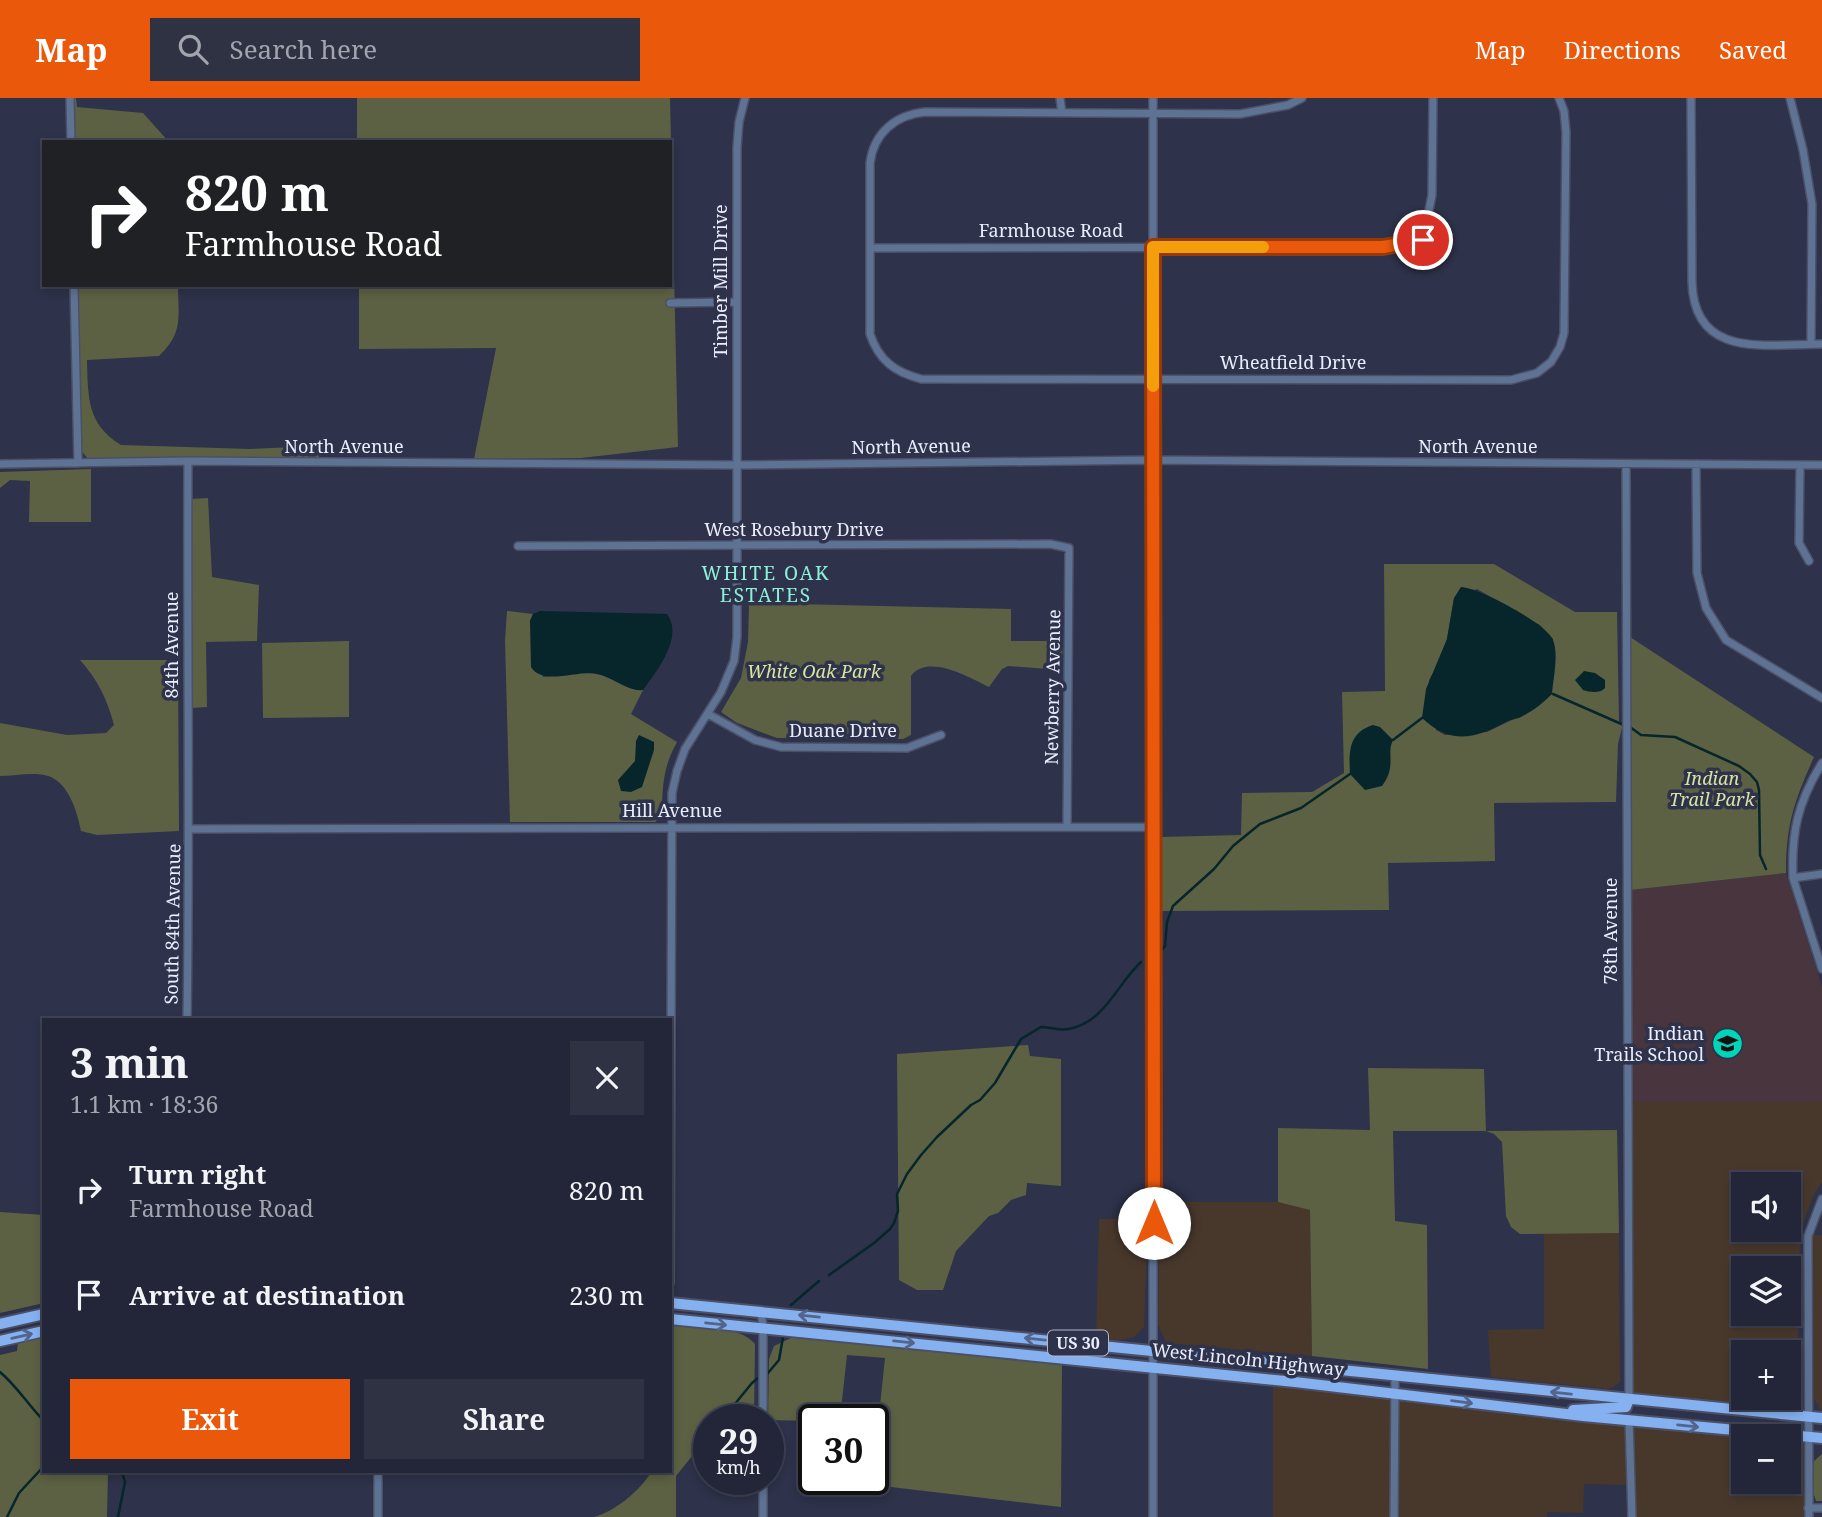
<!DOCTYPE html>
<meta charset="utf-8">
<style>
body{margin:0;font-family:"Noto Serif",serif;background:#2e3243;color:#f1f3f6;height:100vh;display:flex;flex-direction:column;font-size:26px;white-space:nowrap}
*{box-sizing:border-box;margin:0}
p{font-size:23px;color:#a2a5ae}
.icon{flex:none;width:38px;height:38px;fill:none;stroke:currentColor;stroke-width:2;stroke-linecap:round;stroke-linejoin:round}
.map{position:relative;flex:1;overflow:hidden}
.panel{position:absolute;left:42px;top:920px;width:630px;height:455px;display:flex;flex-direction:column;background:#222638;border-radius:0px;box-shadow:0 4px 10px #0003,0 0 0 2px #3f4353}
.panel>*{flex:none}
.top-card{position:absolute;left:42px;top:42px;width:630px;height:147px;border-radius:0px;box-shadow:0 4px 10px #0003,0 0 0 2px #3f4353;background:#202124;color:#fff;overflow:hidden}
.tools{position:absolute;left:1731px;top:1074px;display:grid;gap:14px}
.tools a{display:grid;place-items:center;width:70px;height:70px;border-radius:0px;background:#222638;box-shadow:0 4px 10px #0003,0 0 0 2px #3f4353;font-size:35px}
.speed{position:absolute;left:693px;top:1306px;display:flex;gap:14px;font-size:35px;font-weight:700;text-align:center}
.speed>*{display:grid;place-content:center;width:91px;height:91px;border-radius:50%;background:#222638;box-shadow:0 4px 10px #0003,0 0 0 2px #3f4353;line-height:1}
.speed small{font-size:18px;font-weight:400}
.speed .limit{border:4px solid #111;border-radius:10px;background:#fff;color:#111}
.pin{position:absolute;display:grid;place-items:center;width:60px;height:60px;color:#fff;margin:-30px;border:4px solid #fff;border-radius:50%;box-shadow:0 2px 7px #0007}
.me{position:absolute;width:77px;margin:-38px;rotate:0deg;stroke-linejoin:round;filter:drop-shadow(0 0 5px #0008)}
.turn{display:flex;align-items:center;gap:24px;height:147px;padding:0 28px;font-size:32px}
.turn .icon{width:91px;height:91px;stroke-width:2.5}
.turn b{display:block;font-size:49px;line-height:60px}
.round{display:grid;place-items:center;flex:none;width:74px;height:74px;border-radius:0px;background:#2e3243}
.summary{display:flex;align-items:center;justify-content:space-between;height:119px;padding:0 28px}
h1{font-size:42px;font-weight:700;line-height:52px}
.action{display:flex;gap:14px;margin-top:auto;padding:14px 28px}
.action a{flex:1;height:80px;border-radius:0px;background:#ea580c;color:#fff;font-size:28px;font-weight:700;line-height:80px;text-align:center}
.action a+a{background:#2e3243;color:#f1f3f6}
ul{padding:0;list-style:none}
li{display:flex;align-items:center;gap:21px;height:105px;padding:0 28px}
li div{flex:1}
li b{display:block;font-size:26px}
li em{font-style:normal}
header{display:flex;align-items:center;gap:42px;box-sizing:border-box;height:98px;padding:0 35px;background:#ea580c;color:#fff}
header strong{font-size:33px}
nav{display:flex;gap:38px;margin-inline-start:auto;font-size:24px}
.search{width:490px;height:63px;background:#2e3243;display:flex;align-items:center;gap:18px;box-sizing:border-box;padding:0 24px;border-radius:0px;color:#a2a5ae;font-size:26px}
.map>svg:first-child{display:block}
.commercial{fill:#48382c;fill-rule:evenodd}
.education{fill:#48353e}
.green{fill:#5c6143;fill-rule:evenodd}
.water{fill:#06262b}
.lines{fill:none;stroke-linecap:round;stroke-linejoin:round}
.stream{stroke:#06262b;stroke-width:2.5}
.minor-casing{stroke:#4c5067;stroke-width:10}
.primary-casing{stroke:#4c5067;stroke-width:14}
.minor{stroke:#5e7393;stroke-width:7}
.primary{stroke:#86b1f1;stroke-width:10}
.oneway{stroke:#51658d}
.route-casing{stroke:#983908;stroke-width:18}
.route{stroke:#ea580c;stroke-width:12}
.slow{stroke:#f59e0b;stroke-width:12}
.labels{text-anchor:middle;stroke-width:7;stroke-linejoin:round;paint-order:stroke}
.shield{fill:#2e324a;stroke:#b2b5c7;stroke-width:2}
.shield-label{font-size:16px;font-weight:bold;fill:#eaedfd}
.street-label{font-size:18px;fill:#eaedfd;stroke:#2e324a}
.park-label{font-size:18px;font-style:italic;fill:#d9e59e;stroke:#2e324a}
.poi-label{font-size:18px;fill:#eaedfd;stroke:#2e324a;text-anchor:end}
.neighbourhood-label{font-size:19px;letter-spacing:2px;fill:#8df1da;stroke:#2e324a}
</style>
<header>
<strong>Map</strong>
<div class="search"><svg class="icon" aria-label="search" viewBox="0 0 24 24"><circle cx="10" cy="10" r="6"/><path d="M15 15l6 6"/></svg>Search here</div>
<nav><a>Map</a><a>Directions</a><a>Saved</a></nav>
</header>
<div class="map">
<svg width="1822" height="1419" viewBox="0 0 1822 1419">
<rect width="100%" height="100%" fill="#2e324a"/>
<path class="commercial" d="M1632,1004H1822V1084L1814,1096L1800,1134L1797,1304L1788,1309L1767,1311L1633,1297ZM1743,1087H1788V1132H1743ZM1743,1171H1788V1216H1743ZM1743,1255H1788V1300H1743Z
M1159,1104H1278L1310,1112L1312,1258L1166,1245L1158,1226Z
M1148,1120L1144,1229L1134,1239L1116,1243H1096L1099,1121Z
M1544,1135H1619L1620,1284L1614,1289L1608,1291L1491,1279L1488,1232L1544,1231Z
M1813,1137H1822V1314L1814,1301Z
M1273,1285L1392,1300L1391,1419H1273Z
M1396,1299L1627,1324L1628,1387L1584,1386L1583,1415L1547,1414V1419H1396Z
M1632,1325L1765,1339H1743V1384H1788L1789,1341L1806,1343L1805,1419H1635Z"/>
<path class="education" d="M1786,775L1822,889V1004H1632L1630,792Z"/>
<path class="green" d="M73,0H76L77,9L143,15L169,44H74Z
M357,0H670L678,349L581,360L474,361L496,250L359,251V187H670V44H357Z
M77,187H178C178,219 184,234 159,258L87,262C88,300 87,326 121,347L250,351L319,348V359L88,361L80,351Z
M91,371V424H29L30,383L10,382L0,390V374Z
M208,400L212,479L259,487L257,543L206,544L207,609L192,610L191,401Z
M1384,466H1494L1575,514H1617L1619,624L1623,626L1618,646L1616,704L1494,705L1495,763L1388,765L1389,812L1158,813L1159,739L1241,737L1242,695L1312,694L1344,675L1342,594L1385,593ZM1477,491L1540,527L1553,541L1536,610L1487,634L1445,637L1436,632L1429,582L1438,567L1447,541L1454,500Z
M749,505L1011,511V543H1063L1061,572L1008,568L1002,571L989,589C970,580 928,555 911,578V637L903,641L777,640L737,625L721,614L741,580L748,544Z
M507,513L533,516L530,523L543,579C564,576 585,572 606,578C620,581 629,593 643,592L631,616L677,644C663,669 662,690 662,718L655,724H510L505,543Z
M1630,539L1814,659C1794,704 1786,726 1786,775L1630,792Z
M349,543V619L263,620L262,545Z
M80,562H178L179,733L97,737L81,733C77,713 68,681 44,677C31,674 14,678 0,678V625L67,637L106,635L114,627C107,601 98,582 80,562Z
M1028,947L1030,958L1061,961V1088L1027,1085L1026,1097L1011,1102L998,1115L989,1118L956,1153L943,1192H917L899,1182L897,956Z
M1368,970L1484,971L1486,1033L1617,1032L1619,1135L1520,1136L1511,1129L1506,1118L1502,1044L1494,1036L1486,1033H1393L1395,1123L1427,1127L1428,1271L1312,1258L1310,1112L1278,1104V1030L1370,1032Z
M0,1114L44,1117V1205L0,1215Z
M672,1227C695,1229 740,1227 755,1246L754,1321H709V1352H697L676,1378V1419H594C614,1414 641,1392 651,1374H670V1281L674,1272Z
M44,1238V1374H108L107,1419H0V1257L17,1253L18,1244Z
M793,1239L1062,1267L1061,1409L840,1383V1381H873V1327H878L885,1260L847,1257L840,1321H814V1323L768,1322L769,1261L774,1248Z
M1822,1356V1403H1816L1813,1394L1814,1363Z"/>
<path class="water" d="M1461,489C1478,489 1547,526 1553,542C1559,557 1553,581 1552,596C1543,605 1533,613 1521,619C1517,621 1511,621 1506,624C1474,641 1451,647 1422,620L1426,591L1447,541L1454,500Z
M540,513L667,516C684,539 657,573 643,592C627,594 611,577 592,575C573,574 542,587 531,569L530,523L533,516Z
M1584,573L1595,575L1605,582V590C1599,596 1590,594 1583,592L1575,582Z
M1373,627L1380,629L1393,642C1386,656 1397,668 1382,688L1365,692L1350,676C1349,654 1348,635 1373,627Z
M639,637L654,644V652L642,689L631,694L621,693L618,682L635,663L636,643Z"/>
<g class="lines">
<path class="stream" d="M1553,596L1626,628
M1630,629L1641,637L1675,639L1739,668L1750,676L1757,684L1759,692L1760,757L1766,771
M1393,642L1422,620
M1161,853L1165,848L1167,824L1173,808L1214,771L1233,748L1260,726L1301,710L1350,676
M829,1177L874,1145L890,1131L894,1125L898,1113L897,1096L907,1076L921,1057L937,1039L971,1007L980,1002L995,985L1021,941L1041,929C1050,929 1061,933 1069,931C1105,924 1117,886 1141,864
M791,1207L819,1183
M0,1274C17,1288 28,1307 44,1323
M768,1275L779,1262L783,1239
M725,1318L752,1285L758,1280
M7,1419L19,1395L44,1368
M118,1419L125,1384L122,1374"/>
<defs>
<path id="minor" d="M70,0L71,44
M1060,0L1062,15
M1153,0V1419
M1302,0L1288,7L1240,16L925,14C895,17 874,35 870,65V236C879,263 895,274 921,281L1511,282L1537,275L1551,264L1560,249L1564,235L1566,34L1564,13L1559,0
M1691,0L1692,184C1694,262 1767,246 1822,246
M1790,0L1803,52L1812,106L1811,246
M871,150L1383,149L1423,142L1432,97L1433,0
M74,187L78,365
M670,205L736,204
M0,366L188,363L737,367L1152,362L1822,367
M1626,366L1629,1301
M1696,366L1697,475L1706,510L1726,542L1822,600
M1800,367L1799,445L1809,463
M518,448L1050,446L1069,450L1067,729
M708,616L755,642L781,649L907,650L941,637
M1822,665C1798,704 1791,734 1793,780L1822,871
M190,731L1154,729
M1793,780L1822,776
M187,922C190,736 187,550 188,363
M670,1185L672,695L677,673L685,651L721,594L734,563L737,539V49L739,24L745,0
M761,1213L763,1229V1321
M1629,1322L1632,1419
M1808,1410H1822
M378,1419V1374
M763,1419V1381
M1394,1419L1395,1277
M1809,1419L1808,1138L1822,1101"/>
<path id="primary" d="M670,1205L1822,1320
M670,1221L1295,1284L1583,1318L1822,1340
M0,1226L44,1216
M0,1243L44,1233
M1573,1312L1626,1309L1629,1301"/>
</defs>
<use href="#minor" class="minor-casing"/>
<use href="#primary" class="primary-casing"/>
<use href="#minor" class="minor"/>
<use href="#primary" class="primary"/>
</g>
<defs><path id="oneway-shaft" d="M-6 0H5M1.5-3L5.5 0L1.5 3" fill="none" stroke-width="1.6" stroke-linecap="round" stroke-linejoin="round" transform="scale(1.75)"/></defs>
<g class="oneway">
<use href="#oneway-shaft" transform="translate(809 1218) rotate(-174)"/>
<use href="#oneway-shaft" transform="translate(716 1226) rotate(6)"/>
<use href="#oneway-shaft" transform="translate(22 1238) rotate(-13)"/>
<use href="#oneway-shaft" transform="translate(1035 1241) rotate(-174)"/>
<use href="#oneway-shaft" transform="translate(904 1244) rotate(6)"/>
<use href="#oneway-shaft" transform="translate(1561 1295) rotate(-174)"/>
<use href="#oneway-shaft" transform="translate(1462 1304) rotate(7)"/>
<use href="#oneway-shaft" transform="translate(1688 1328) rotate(6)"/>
</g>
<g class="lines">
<defs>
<path id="route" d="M1154,1125L1153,149H1383L1423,142"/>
</defs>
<use href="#route" class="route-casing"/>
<use href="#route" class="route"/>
<path class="slow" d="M1153,288V149H1263"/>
</g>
<defs>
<symbol id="school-disc" viewBox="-11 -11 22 22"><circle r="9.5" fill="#00d5b7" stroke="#2e324a"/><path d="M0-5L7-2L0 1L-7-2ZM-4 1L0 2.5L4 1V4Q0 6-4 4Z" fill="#111"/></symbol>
</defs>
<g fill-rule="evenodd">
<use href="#school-disc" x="1710" y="928" width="35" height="35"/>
</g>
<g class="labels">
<rect class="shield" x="1048" y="1232.5" width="60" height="25" rx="5"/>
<g class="shield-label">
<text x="1078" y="1251">US 30</text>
</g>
<g class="street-label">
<text x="1051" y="139">Farmhouse Road</text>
<text transform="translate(721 183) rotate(-90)" y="6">Timber Mill Drive</text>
<text x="1293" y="271">Wheatfield Drive</text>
<text x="344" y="355">North Avenue</text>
<text transform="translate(911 349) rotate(-1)" y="6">North Avenue</text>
<text x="1478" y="355">North Avenue</text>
<text x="794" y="438">West Rosebury Drive</text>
<text transform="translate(172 547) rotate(-90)" y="6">84th Avenue</text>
<text transform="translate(1053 589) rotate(-89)" y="6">Newberry Avenue</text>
<text x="843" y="639">Duane Drive</text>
<text x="672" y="719">Hill Avenue</text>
<text transform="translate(173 826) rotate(-89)" y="6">South 84th Avenue</text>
<text transform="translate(1611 833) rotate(-90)" y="6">78th Avenue</text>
<text transform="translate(1248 1262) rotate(6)" y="6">West Lincoln Highway</text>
</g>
<g class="park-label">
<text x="814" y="580">White Oak Park</text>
<text x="1712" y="687">Indian<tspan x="1712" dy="21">Trail Park</tspan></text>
</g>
<g class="poi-label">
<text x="1704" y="942">Indian<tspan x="1704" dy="21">Trails School</tspan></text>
</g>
<g class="neighbourhood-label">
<text x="766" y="482">WHITE OAK<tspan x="766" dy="22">ESTATES</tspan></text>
</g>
</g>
</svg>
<div class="tools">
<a><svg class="icon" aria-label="sound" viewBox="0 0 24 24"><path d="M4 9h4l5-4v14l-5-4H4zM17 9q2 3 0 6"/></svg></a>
<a><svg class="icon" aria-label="layers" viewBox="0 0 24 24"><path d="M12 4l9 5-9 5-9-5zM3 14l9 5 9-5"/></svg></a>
<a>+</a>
<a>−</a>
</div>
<div class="speed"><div>29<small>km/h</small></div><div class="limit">30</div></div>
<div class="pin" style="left:1423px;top:142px;background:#d93025"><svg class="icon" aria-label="arrive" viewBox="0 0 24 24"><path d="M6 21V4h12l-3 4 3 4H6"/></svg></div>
<svg class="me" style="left:1154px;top:1125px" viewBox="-20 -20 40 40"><circle r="19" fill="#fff"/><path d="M0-13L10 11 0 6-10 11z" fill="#ea580c"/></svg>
<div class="top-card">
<div class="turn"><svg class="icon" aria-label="right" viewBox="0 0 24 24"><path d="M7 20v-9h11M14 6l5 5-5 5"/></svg><div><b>820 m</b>Farmhouse Road</div></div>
</div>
<section class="panel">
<div class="summary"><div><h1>3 min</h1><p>1.1 km · 18:36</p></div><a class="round"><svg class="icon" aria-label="close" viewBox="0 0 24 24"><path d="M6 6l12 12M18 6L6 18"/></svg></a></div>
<ul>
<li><svg class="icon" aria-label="right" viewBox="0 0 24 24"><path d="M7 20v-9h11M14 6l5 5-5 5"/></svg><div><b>Turn right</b><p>Farmhouse Road</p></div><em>820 m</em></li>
<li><svg class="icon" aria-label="arrive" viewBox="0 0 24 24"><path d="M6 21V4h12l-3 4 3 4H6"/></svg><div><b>Arrive at destination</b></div><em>230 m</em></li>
</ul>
<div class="action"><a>Exit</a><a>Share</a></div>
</section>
</div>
